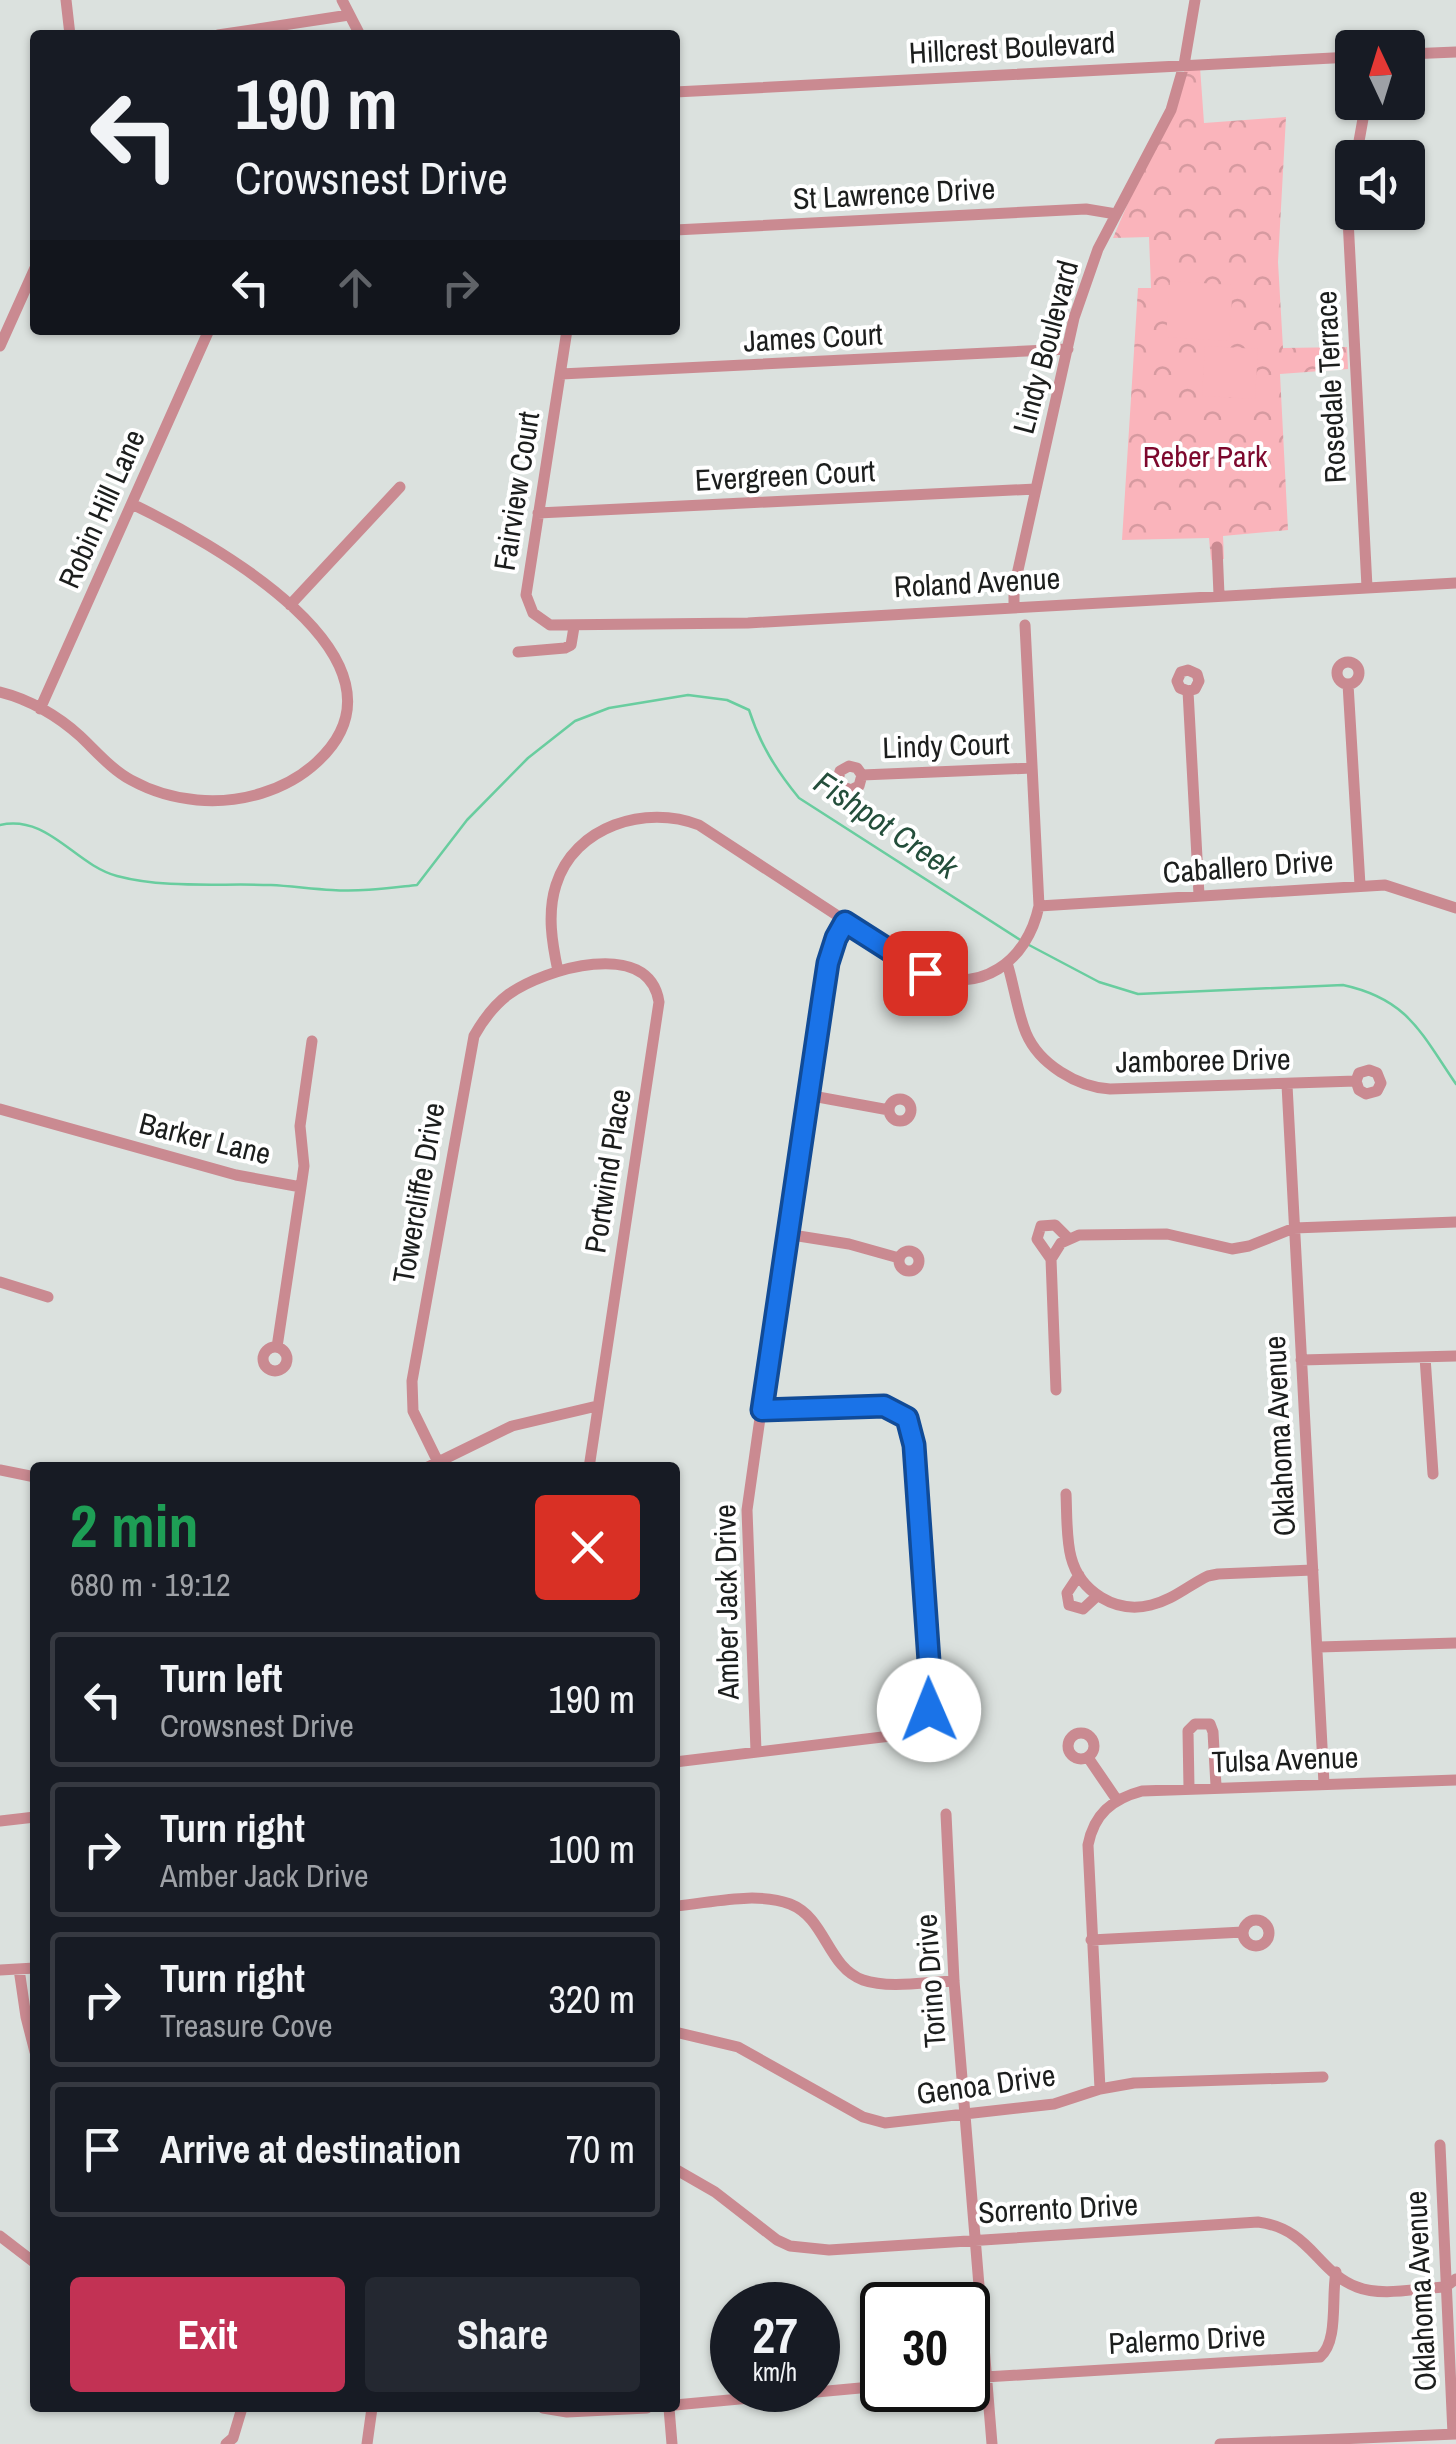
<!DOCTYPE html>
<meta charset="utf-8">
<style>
body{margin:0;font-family:"Archivo Narrow",sans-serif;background:#242831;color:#f1f3f6;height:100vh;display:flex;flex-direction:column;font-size:38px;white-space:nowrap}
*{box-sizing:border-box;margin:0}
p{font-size:32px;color:#9ea1a6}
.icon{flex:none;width:55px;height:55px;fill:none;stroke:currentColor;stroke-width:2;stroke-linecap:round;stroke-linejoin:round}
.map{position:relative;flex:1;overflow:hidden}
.sheet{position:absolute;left:30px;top:1462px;width:650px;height:950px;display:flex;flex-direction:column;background:#171b24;border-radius:10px;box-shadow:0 2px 8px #0004}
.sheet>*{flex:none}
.top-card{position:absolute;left:30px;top:30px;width:650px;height:305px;border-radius:10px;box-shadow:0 2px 8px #0004;background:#171b24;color:#f1f3f6;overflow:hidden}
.needle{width:65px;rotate:356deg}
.buttons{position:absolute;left:1335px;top:30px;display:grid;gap:20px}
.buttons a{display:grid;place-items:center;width:90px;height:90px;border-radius:10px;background:#171b24;box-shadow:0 2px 8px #0004;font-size:50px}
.speed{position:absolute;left:710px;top:2282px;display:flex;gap:20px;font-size:50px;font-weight:700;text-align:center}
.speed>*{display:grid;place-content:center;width:130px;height:130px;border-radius:50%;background:#171b24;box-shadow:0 2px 8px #0004;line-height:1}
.speed small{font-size:25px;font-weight:400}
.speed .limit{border:5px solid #111;border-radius:15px;background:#fff;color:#111}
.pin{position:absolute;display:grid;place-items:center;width:85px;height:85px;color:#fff;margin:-42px;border-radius:20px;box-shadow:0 5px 15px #0006}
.me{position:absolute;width:110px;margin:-55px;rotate:359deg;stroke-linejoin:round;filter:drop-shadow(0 0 8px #0008)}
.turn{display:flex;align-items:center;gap:35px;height:210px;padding:0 40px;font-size:45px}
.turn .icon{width:130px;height:130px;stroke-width:2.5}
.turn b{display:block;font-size:70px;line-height:85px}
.lanes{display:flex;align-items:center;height:95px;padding:0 40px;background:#0003;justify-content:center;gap:50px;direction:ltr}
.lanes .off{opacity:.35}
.round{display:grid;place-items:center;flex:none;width:105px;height:105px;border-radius:10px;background:#242831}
.head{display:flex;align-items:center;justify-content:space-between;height:170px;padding:0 40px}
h1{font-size:60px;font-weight:700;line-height:75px;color:#1e9e55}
.button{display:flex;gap:20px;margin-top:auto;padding:20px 40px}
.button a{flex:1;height:115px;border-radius:10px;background:#c23254;color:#fff;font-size:40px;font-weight:700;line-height:115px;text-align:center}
.button a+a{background:#242831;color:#f1f3f6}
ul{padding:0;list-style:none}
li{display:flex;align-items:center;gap:30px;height:135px;margin:0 20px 15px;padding:0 20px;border:5px solid #363941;border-radius:10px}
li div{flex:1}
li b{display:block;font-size:38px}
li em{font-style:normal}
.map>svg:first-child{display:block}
.forest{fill:url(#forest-crowns)}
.pitch{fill:#fab4bb}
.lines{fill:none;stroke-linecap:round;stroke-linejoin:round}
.stream{stroke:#69cd9f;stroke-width:2.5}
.street{stroke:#ca8a91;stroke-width:11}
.route-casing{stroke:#114b97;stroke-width:25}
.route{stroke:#1a73e8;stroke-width:18}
.labels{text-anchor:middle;stroke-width:8;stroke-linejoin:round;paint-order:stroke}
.street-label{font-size:30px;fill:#1c1e1d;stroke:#fff}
.park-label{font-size:30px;fill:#7d082d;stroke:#fff}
.water-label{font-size:32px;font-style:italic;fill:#244e3b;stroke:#fff}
</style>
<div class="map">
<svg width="1456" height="2444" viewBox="0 0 1456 2444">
<defs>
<pattern id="forest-crowns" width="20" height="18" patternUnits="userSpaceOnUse" patternTransform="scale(2.5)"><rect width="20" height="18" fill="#fab4bb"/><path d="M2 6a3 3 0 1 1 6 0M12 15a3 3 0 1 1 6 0" fill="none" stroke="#d69aa0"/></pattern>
</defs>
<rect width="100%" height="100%" fill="#dbe1de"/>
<path class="forest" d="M1187,65L1200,67L1204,123L1286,117L1278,262L1283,348L1347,347L1348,369L1280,374L1288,530L1223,536L1224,559L1211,560L1209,538L1122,540L1138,288H1151L1149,237L1113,238Z"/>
<path class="pitch" d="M1170,281L1233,285L1229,341L1166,337Z
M1205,346L1258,349L1255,399L1202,396Z"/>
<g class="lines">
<path class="stream" d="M0,825C48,814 75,865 117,876C166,889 220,883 271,885C291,886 312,889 332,890C361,892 389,888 417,885L467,820L528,758L575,721L609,708L688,695L727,700L749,710C760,744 776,770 799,798L1022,941
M1029,945L1099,982L1138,994L1343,985C1408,999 1421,1033 1456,1084"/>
<path class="street" d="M66,0L70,35
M342,0L360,35
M218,35L349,15
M1408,54L1456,52
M675,92L1352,57
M1356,158L1366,102
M1352,184L1348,219L1367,587
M675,230L1086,209L1116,214
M567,330L526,595L533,613L550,625L748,623L1456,583
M0,346L35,268
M561,374L1068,349
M538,513L1036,489
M1217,547L1219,595
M290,605L400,487
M1014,605V588L1074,318L1098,249L1171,110L1184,65L1195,0
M518,652L565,648L571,645L574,627
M1337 673a11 11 0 1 1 22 0a11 11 0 1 1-22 0Z
M1348,684L1360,885
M1188,691L1195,689L1199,681L1197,674L1188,670L1181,672L1177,681L1180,688L1188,691L1199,895
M0,692C29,699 58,716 80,736C96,751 112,770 131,780C151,791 175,798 197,800C239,804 286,791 317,762C428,660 207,540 132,504
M40,709L209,330
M862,775L859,786L851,790L843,787L838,781L840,771L849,766L857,768L862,775L1032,768
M1039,906L1385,885L1456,908
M1007,963C1014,985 1017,1011 1026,1033C1039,1064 1077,1087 1110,1089L1356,1081L1359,1073L1369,1070L1377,1073L1381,1083L1377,1091L1366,1094L1359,1090L1356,1081
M558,971C552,943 547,913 556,885C574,826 646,804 699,825L925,973C981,995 1027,962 1039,906L1025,625
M1287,1085L1324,1784
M807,1095L889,1110
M889 1110a11 11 0 1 1 22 0a11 11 0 1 1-22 0Z
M0,1109L236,1175L301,1187L277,1347
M301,1187L304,1166L300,1126L312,1041
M786,1234L849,1244L899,1258
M899 1261a10 10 0 1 1 20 0a10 10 0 1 1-20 0Z
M1051,1259L1061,1243L1079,1235L1167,1234L1232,1249L1249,1246L1294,1228L1456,1222
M1051,1259L1056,1390
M1051,1259L1037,1239L1041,1226L1055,1225L1069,1239
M0,1282L48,1297
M263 1359a12 12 0 1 1 24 0a12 12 0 1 1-24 0Z
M1425,1357L1433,1474
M1301,1360L1456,1356
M438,1462L413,1411L412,1381L474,1036C483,1020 494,1005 509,994C544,969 649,937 659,1002L589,1468
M426,1468L512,1426L597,1406
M0,1470L35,1477
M1066,1494C1067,1514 1066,1538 1071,1557C1080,1592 1116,1614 1151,1605C1173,1600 1189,1585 1208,1576L1218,1574L1313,1570
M1079,1575L1067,1593L1069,1605L1083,1609L1097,1596
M1319,1647L1456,1643
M1068 1746a13 13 0 1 1 26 0a13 13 0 1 1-26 0Z
M756,1751L747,1510L786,1234L828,963L836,937L845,923
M1089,1759L1117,1800
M675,1762L899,1735C923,1728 931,1714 931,1690L913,1445L907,1418L885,1406L762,1410
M1189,1788L1188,1731L1195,1724H1210L1213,1732L1216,1786
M946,1814L954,1981L992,2444
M0,1821L35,1817
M675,1906C711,1903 755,1891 790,1904C826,1918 827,1967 863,1980C889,1989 926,1982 954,1981
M1243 1933a13 13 0 1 1 26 0a13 13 0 1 1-26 0Z
M1091,1940L1243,1932
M19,1969L26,2017L35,2052
M0,1970L35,1968
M675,2032L738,2047L863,2117L885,2123L1054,2104L1100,2089L1134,2083L1323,2077
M1100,2089L1088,1845C1094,1814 1112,1799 1142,1791L1456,1780
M1440,2145L1453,2434
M675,2169L715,2192L777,2240L790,2246L829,2250L1258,2222C1311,2229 1317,2272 1357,2287C1382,2297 1418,2288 1445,2287L1456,2279
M0,2236L35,2263
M968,2378L1320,2357C1339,2341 1331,2297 1336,2272
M675,2405L882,2386
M543,2408L567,2412L647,2408
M669,2408L672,2444
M226,2444L233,2438L242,2408
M367,2444L372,2408
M1220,2444L1456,2434"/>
</g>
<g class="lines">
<defs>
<path id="route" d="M925,973L845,922L836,938L828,963L823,996L762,1410L884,1406L907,1418L914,1445L931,1690L929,1710"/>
</defs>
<use href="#route" class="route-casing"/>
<use href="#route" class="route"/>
</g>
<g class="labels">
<g class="street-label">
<text transform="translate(1012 48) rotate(-3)" y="10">Hillcrest Boulevard</text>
<text transform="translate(894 194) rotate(-3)" y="10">St Lawrence Drive</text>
<text transform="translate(813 338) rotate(-3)" y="10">James Court</text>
<text transform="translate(1046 347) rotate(-75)" y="10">Lindy Boulevard</text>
<text transform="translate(1331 387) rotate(-93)" y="10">Rosedale Terrace</text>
<text transform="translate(785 476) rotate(-3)" y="10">Evergreen Court</text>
<text transform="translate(517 491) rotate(-81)" y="10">Fairview Court</text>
<text transform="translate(102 509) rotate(-66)" y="10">Robin Hill Lane</text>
<text transform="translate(977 583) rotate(-3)" y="10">Roland Avenue</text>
<text transform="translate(946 746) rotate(-2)" y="10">Lindy Court</text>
<text transform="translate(1248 867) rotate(-4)" y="10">Caballero Drive</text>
<text transform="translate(1203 1061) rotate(-1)" y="10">Jamboree Drive</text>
<text transform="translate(205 1139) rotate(14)" y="10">Barker Lane</text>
<text transform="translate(608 1171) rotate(-81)" y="10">Portwind Place</text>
<text transform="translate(419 1193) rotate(-80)" y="10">Towercliffe Drive</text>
<text transform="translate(1280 1436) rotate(-93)" y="10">Oklahoma Avenue</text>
<text transform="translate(727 1602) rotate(-91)" y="10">Amber Jack Drive</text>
<text transform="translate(1285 1760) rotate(-2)" y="10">Tulsa Avenue</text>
<text transform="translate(931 1981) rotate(-94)" y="10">Torino Drive</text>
<text transform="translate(986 2085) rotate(-8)" y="10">Genoa Drive</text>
<text transform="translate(1058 2209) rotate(-3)" y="10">Sorrento Drive</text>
<text transform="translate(1421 2291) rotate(-93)" y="10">Oklahoma Avenue</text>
<text transform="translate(1187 2340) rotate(-3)" y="10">Palermo Drive</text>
</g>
<g class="park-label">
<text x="1205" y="467">Reber Park</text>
</g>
<g class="water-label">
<text transform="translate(886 825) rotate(34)" y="11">Fishpot Creek</text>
</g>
</g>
</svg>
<div class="buttons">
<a><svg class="needle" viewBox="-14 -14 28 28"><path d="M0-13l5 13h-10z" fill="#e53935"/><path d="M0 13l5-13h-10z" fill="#9ea1a6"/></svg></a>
<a><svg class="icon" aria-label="sound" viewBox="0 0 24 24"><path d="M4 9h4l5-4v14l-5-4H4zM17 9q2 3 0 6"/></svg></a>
</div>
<div class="speed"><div>27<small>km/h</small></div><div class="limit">30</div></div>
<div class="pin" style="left:925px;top:973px;background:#d93025"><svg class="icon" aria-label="arrive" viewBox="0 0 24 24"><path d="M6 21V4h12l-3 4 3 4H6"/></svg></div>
<svg class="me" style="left:929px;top:1710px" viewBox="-20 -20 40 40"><circle r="19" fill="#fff"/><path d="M0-13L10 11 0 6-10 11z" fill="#1a73e8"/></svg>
<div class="top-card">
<div class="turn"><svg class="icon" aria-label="left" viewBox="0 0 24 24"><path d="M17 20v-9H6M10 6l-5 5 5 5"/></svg><div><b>190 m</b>Crowsnest Drive</div></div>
<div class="lanes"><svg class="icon" aria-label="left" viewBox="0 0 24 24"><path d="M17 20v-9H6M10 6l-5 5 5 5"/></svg><svg class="icon off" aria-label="ahead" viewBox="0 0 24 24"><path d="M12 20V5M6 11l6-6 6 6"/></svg><svg class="icon off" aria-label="right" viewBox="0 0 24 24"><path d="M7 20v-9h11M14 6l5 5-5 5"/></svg></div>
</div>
<section class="sheet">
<div class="head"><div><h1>2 min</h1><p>680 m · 19:12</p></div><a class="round" style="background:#d93025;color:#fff"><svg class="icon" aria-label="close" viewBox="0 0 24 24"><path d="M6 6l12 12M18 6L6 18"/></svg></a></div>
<ul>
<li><svg class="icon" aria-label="left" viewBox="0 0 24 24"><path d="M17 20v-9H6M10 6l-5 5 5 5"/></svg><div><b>Turn left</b><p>Crowsnest Drive</p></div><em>190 m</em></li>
<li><svg class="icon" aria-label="right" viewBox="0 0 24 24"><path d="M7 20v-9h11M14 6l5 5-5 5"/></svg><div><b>Turn right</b><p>Amber Jack Drive</p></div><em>100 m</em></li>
<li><svg class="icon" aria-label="right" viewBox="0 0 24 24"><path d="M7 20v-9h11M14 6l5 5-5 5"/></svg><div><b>Turn right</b><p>Treasure Cove</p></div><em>320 m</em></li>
<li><svg class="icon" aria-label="arrive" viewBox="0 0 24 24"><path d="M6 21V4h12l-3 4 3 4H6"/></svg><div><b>Arrive at destination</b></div><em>70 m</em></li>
</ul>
<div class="button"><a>Exit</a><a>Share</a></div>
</section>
</div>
